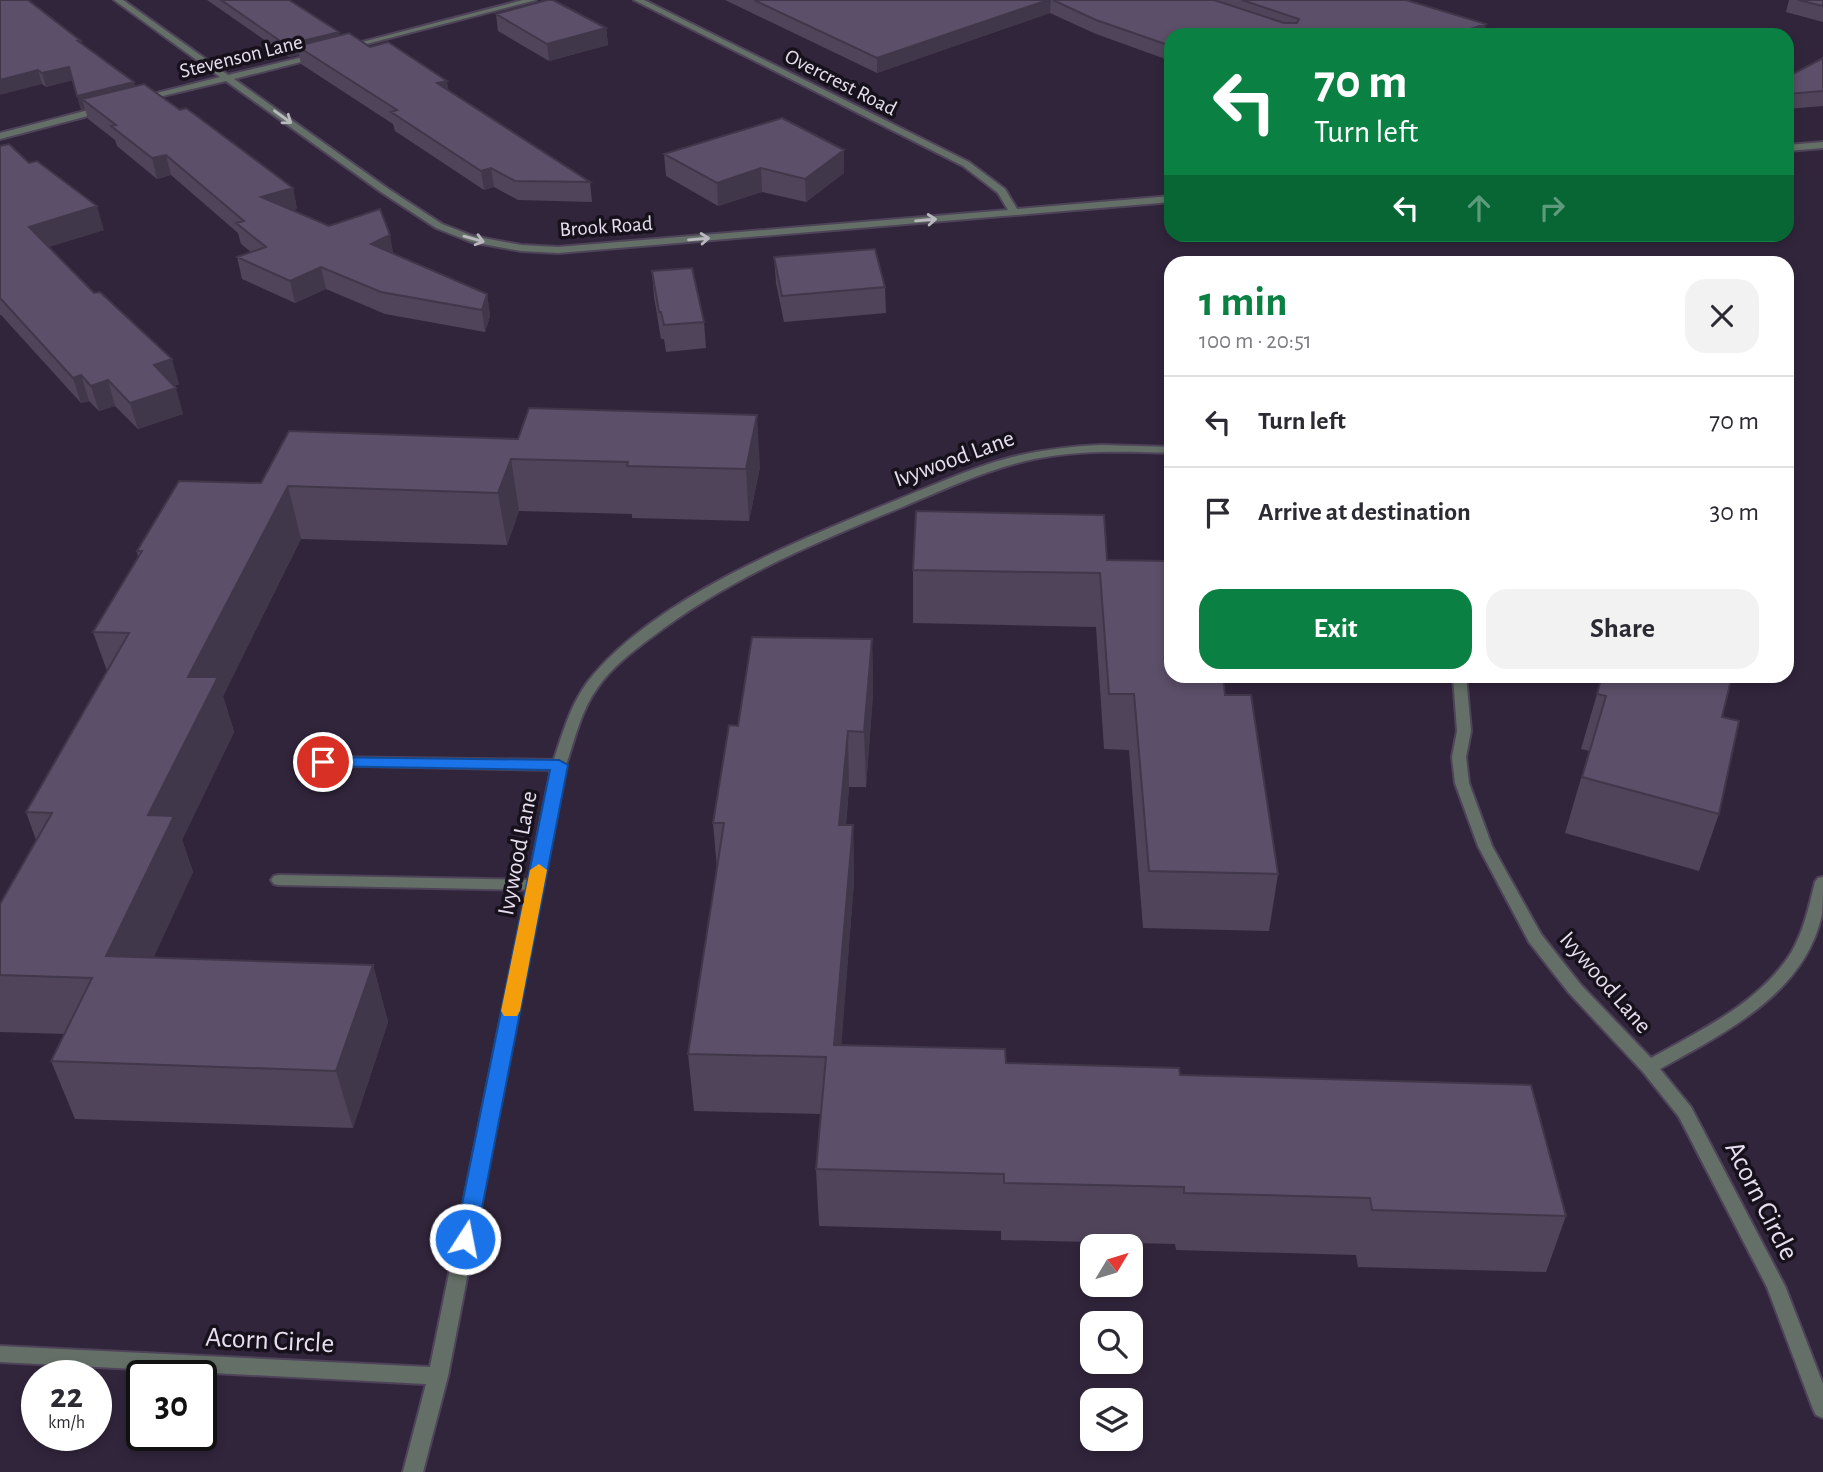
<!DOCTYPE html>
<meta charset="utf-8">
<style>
body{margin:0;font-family:"Alegreya Sans",sans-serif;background:#f2f2f3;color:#2b2b33;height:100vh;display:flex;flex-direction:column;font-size:26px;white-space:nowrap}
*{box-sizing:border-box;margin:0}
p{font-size:23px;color:#7c7c81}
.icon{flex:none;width:38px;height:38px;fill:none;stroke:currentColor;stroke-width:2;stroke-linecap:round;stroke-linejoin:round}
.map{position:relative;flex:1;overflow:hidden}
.details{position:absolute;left:1164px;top:256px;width:630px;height:427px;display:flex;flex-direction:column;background:#fff;border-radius:21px;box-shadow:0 4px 10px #0003}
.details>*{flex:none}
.guide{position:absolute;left:1164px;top:28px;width:630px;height:214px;border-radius:21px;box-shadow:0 4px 10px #0003;background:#0b8043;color:#fff;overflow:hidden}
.needle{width:46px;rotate:52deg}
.tools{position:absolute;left:1080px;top:1234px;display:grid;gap:14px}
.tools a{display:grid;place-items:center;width:63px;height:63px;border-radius:14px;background:#fff;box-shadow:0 4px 10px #0003;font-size:35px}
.speed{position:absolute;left:21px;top:1360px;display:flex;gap:14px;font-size:35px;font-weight:700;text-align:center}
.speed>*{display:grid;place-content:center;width:91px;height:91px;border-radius:50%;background:#fff;box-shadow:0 4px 10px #0003;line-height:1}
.speed small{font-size:18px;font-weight:400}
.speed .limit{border:4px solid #111;border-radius:10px;background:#fff;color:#111}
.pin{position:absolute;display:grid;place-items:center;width:60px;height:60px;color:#fff;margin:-30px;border:4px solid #fff;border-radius:50%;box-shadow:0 2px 7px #0007}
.me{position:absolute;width:77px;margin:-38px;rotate:11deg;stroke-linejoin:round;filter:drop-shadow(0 0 5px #0008)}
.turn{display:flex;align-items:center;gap:24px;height:147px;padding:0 35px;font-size:32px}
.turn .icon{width:91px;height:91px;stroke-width:2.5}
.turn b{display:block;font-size:49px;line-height:60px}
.lanes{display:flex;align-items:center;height:66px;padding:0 35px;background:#0003;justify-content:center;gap:35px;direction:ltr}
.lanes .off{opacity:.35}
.round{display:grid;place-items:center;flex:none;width:74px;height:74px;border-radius:21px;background:#f2f2f3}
.headline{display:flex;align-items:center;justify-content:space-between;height:119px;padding:0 35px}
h1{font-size:42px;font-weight:700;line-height:52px;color:#0b8043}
.cta{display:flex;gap:14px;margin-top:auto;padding:14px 35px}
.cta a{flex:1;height:80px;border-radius:21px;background:#0b8043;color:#fff;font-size:28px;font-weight:700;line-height:80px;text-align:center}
.cta a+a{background:#f2f2f3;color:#2b2b33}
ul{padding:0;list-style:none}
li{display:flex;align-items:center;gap:21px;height:91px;padding:0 35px;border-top:2px solid #e1e1e2}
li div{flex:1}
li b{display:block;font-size:26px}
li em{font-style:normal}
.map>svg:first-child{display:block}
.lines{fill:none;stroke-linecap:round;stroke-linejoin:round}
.lane-casing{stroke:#4e4359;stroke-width:4}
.street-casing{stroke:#4e4359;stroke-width:4}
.lane{fill:#647067;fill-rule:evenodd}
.street{fill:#647067;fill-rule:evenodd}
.wall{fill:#4f445a}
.shaded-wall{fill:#40374a}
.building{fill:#5c4f69;stroke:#40374a;stroke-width:2}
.oneway{stroke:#b9b8bf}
.route{fill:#1a73e8;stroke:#114b97;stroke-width:2}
.slow{fill:#f59e0b}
.labels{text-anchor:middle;stroke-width:7;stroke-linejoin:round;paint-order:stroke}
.far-street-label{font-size:21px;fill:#e7dfef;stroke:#16111b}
.street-label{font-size:24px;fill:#e7dfef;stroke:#16111b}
.near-street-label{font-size:28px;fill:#e7dfef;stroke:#16111b}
</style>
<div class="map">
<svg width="1823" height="1472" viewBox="0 0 1823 1472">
<rect width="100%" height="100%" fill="#31253c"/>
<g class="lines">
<defs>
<path id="lane" d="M323,757L559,760L566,765L559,770L318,765L316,762Z
M279,875L536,880L541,881L544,885L541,889L536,890L279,885L274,884L271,880L274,876Z"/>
<path id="street" d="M114,0H123L228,75L320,53V57L234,79L387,188L442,224L473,236L521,245L558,247L1008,210L998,193L963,166L634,0H644L969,162L1005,189L1017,209L1171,196V202L558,253L521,251L471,242L436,228L381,192L226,81L137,102V98L220,77Z
M523,0H536L347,49L343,47Z
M104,106L107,107V111L0,139V133Z
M1823,142V148L1787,151V145Z
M1102,445L1171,447V453C1125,451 1079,450 1034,459C987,469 943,490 900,508C814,543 726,580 652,637C633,651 612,667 598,687C581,710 575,739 566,765L448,1376L423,1472H403L426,1384L0,1362V1346L430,1367L552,765C563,733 571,700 594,674C660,597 790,544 882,506C925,489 967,469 1012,457C1042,450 1071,446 1102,445Z
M1453,676H1466L1471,731L1466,757L1469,783L1492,846L1541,934L1581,985L1651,1058C1701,1030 1759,1003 1791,953C1804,931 1809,906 1815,882L1818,878L1823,877C1823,889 1823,902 1822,914C1805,994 1724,1033 1660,1069L1691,1107L1785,1286L1823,1384V1418L1816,1415L1813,1409L1767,1287L1679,1117L1643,1072L1569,993L1529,942L1478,846L1455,783L1452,757L1457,731Z"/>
</defs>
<use href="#lane" class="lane-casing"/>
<use href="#street" class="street-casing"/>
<use href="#lane" class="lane"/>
<use href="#street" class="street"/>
</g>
<path class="wall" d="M0,0L82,44L135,86L293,188L297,209L291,210L487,294L490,316L485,332L385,314L326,289L295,303L242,279L237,257L251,252L241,244L238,233L171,175L157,179L117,146L115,140L88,119L85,109L81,110L73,80L46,87L42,84Z
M207,0H289L340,35L370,47L449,91L590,182L592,202L518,200L494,187L484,190L395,131L393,124L301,64L299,55L289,57Z
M725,0H1406L1484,35H1171V61L1096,34L1050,13L877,73Z
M1789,0H1823V22L1786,12Z
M496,14L606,28L608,45L549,61L498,31Z
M1823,58V106L1787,109V77Z
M0,146L29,163L104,230L48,247L179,384L174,386L183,414L138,429L115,406L99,411L89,401L81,403L1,315H0Z
M664,154L844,173L806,202L762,192L718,206L666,176Z
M774,257L885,287L886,313L784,322L776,283Z
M652,271L704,322L706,348L666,352L664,339H661L654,297Z
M289,431L760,467L749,521L632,518V514L519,511L507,545L301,539L223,696L234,732L182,840L193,872L153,958L373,965L388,1022L353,1128L75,1119L51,1061L65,1034L0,1032V904L36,840L26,812L107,671L93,632L138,557L137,551L261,483Z
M1107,560L1225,695L1278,874L1269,931L1143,928L1129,750L1104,749L1096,627L913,623V570Z
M872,639L873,694L866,787H849L846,825H853L854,881L841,1045L1006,1063L1180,1075L1566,1216L1546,1272L1358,1267L1356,1255L1176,1250L1175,1244L1001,1240V1231L819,1226L816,1169L821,1114L694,1111L688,1054L717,869L713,823L738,726Z
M1597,694L1722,717L1719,814L1699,871L1565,833L1589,751L1581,749Z"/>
<path class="shaded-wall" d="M1048,0H1051L1050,13L877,73V58Z
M1486,24L1484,35H1452Z
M606,28L608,45L549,61L547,44Z
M339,32L341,44L297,46L299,55L289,57L286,45Z
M69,67L73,80L46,87L42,73Z
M38,70L42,84L0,95V80Z
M447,81L450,99L437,83Z
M134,82L137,95L82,99L85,109L81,110L77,96Z
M844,150V173L806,202L805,179Z
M166,155L171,175L157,179L152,158Z
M491,168L494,187L484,190L481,171Z
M761,168L762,192L718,206L717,183Z
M293,188L297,209L265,218L261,197Z
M97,206L104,230L36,251L29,227Z
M390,235L394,257L371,244Z
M321,267L326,289L295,303L290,281Z
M487,294L490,316L485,332L482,310Z
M172,359L179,384L161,390L154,365Z
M81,375L89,401L81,403L73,378Z
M108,380L115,406L99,411L91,386Z
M176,388L183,414L138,429L130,403Z
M757,415L760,467L749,521L746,469Z
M511,459L519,511L507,545L498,493Z
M288,486L301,539L223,696L234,732L182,840L193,872L128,1013L106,956L188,677Z
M872,639L873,694L866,787L864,732Z
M848,731L849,787L841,881L839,825Z
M853,825L854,881L837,1102L834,1045Z
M373,965L388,1022L353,1128L336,1071Z"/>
<path class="building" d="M0,0H28L81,41H78L134,82L77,96L69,67L42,73L38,70L0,80Z
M221,0H289L339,32L286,45Z
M547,0H553L606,28L547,44L496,14Z
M754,0H1048L877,58Z
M1053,0H1214L1284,23H1297L1299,19L1242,0H1406L1486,24L1452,35H1171V46L1096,20Z
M1798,0H1823V6Z
M349,33L370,47L388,42L447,81L437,83L590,182L515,181L491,168L481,171L391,112L397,110L297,46Z
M1823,58V91L1787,94V77Z
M144,84L180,110L186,108L293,188L261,197L329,226L380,209L390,235L371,244L487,294L482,310L381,292L321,267L290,281L237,257L266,247L236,223L244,221L166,155L152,158L111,126L116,125L82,99Z
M782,118L844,150L805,179L761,168L717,183L664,154Z
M9,144L29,163L37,161L97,206L29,227L94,293L100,292L172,359L154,365L176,388L130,403L108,380L91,386L81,375L73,378L0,298V146Z
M875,249L885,287L782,296L774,257Z
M692,268L704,322L664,325L661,312H659L652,271Z
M529,408L757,415L746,469L627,466L628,462L511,459L498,493L288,486L188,677H218L148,815L174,816L106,956L373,965L336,1071L51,1061L92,978L0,975V904L52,813L26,812L129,633L93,632L142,551H137L179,481L261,483L289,431L518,439Z
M916,511L1104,515L1107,560L1171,561V676H1223L1225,695H1251L1278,874L1149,871L1134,694H1109L1100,573L913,570Z
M752,637L872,639L864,732L848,731L839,825H853L834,1045L1005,1049L1006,1063L1179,1068L1180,1075L1531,1085L1566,1216L1372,1210L1370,1198L1184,1193V1187L1004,1183V1174L816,1169L826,1057L688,1054L724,823H713L729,725L738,726Z
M1602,676H1732L1722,717L1739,721L1719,814L1582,777L1606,696L1597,694Z"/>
<defs><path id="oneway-shaft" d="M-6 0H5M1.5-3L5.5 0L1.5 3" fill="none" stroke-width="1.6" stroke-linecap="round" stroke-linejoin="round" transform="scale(1.75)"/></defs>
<g class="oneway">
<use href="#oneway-shaft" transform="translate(283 117) rotate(36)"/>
<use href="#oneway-shaft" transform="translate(926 220) rotate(-5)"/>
<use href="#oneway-shaft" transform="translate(474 239) rotate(16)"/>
<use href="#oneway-shaft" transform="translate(699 239) rotate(-5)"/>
</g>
<path class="route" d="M323,757L559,760L568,765L476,1239L472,1246L465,1248L458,1246L455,1239L550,770L317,766L315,762Z"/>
<path class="slow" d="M539,864L547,870L520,1011L517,1016H504L501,1011L530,870Z"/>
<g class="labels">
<g class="far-street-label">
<text transform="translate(241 56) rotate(-14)" y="7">Stevenson Lane</text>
<text transform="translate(841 82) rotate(27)" y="7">Overcrest Road</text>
<text transform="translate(606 226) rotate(-4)" y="7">Brook Road</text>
</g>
<g class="street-label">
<text transform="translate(954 458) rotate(-20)" y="8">Ivywood Lane</text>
<text transform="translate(517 853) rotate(-79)" y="8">Ivywood Lane</text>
<text transform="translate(1606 982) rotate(49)" y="8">Ivywood Lane</text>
</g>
<g class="near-street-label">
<text transform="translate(1763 1200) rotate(63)" y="10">Acorn Circle</text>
<text transform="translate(270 1339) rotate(3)" y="10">Acorn Circle</text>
</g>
</g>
</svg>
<div class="tools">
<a><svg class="needle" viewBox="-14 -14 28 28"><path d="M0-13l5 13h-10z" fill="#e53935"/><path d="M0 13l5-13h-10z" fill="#7c7c81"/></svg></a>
<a><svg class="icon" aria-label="search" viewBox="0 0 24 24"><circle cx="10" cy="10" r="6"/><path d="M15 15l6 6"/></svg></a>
<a><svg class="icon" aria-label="layers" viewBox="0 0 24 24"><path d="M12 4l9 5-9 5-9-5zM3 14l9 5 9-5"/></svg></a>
</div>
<div class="speed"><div>22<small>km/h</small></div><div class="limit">30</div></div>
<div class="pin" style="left:323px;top:762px;background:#d93025"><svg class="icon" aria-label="arrive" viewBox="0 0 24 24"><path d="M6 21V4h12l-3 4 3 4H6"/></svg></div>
<svg class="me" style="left:465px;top:1239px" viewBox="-20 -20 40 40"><circle r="17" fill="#1a73e8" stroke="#fff" stroke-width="3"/><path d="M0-11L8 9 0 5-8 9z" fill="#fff"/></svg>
<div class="guide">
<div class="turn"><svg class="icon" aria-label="left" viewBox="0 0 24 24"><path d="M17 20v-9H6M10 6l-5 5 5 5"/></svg><div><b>70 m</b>Turn left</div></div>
<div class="lanes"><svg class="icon" aria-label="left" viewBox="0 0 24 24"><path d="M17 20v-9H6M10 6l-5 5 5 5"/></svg><svg class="icon off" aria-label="ahead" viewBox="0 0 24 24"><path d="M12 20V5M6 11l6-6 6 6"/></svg><svg class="icon off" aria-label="right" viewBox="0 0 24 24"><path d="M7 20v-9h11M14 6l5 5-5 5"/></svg></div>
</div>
<section class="details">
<div class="headline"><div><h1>1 min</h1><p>100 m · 20:51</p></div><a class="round"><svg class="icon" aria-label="close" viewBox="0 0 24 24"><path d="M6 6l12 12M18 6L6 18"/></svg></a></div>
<ul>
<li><svg class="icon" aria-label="left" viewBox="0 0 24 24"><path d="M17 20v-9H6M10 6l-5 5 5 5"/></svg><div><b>Turn left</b></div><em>70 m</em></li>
<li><svg class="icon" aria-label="arrive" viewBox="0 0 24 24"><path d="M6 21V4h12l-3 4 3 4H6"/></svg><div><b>Arrive at destination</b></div><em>30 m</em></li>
</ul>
<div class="cta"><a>Exit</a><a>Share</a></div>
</section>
</div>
